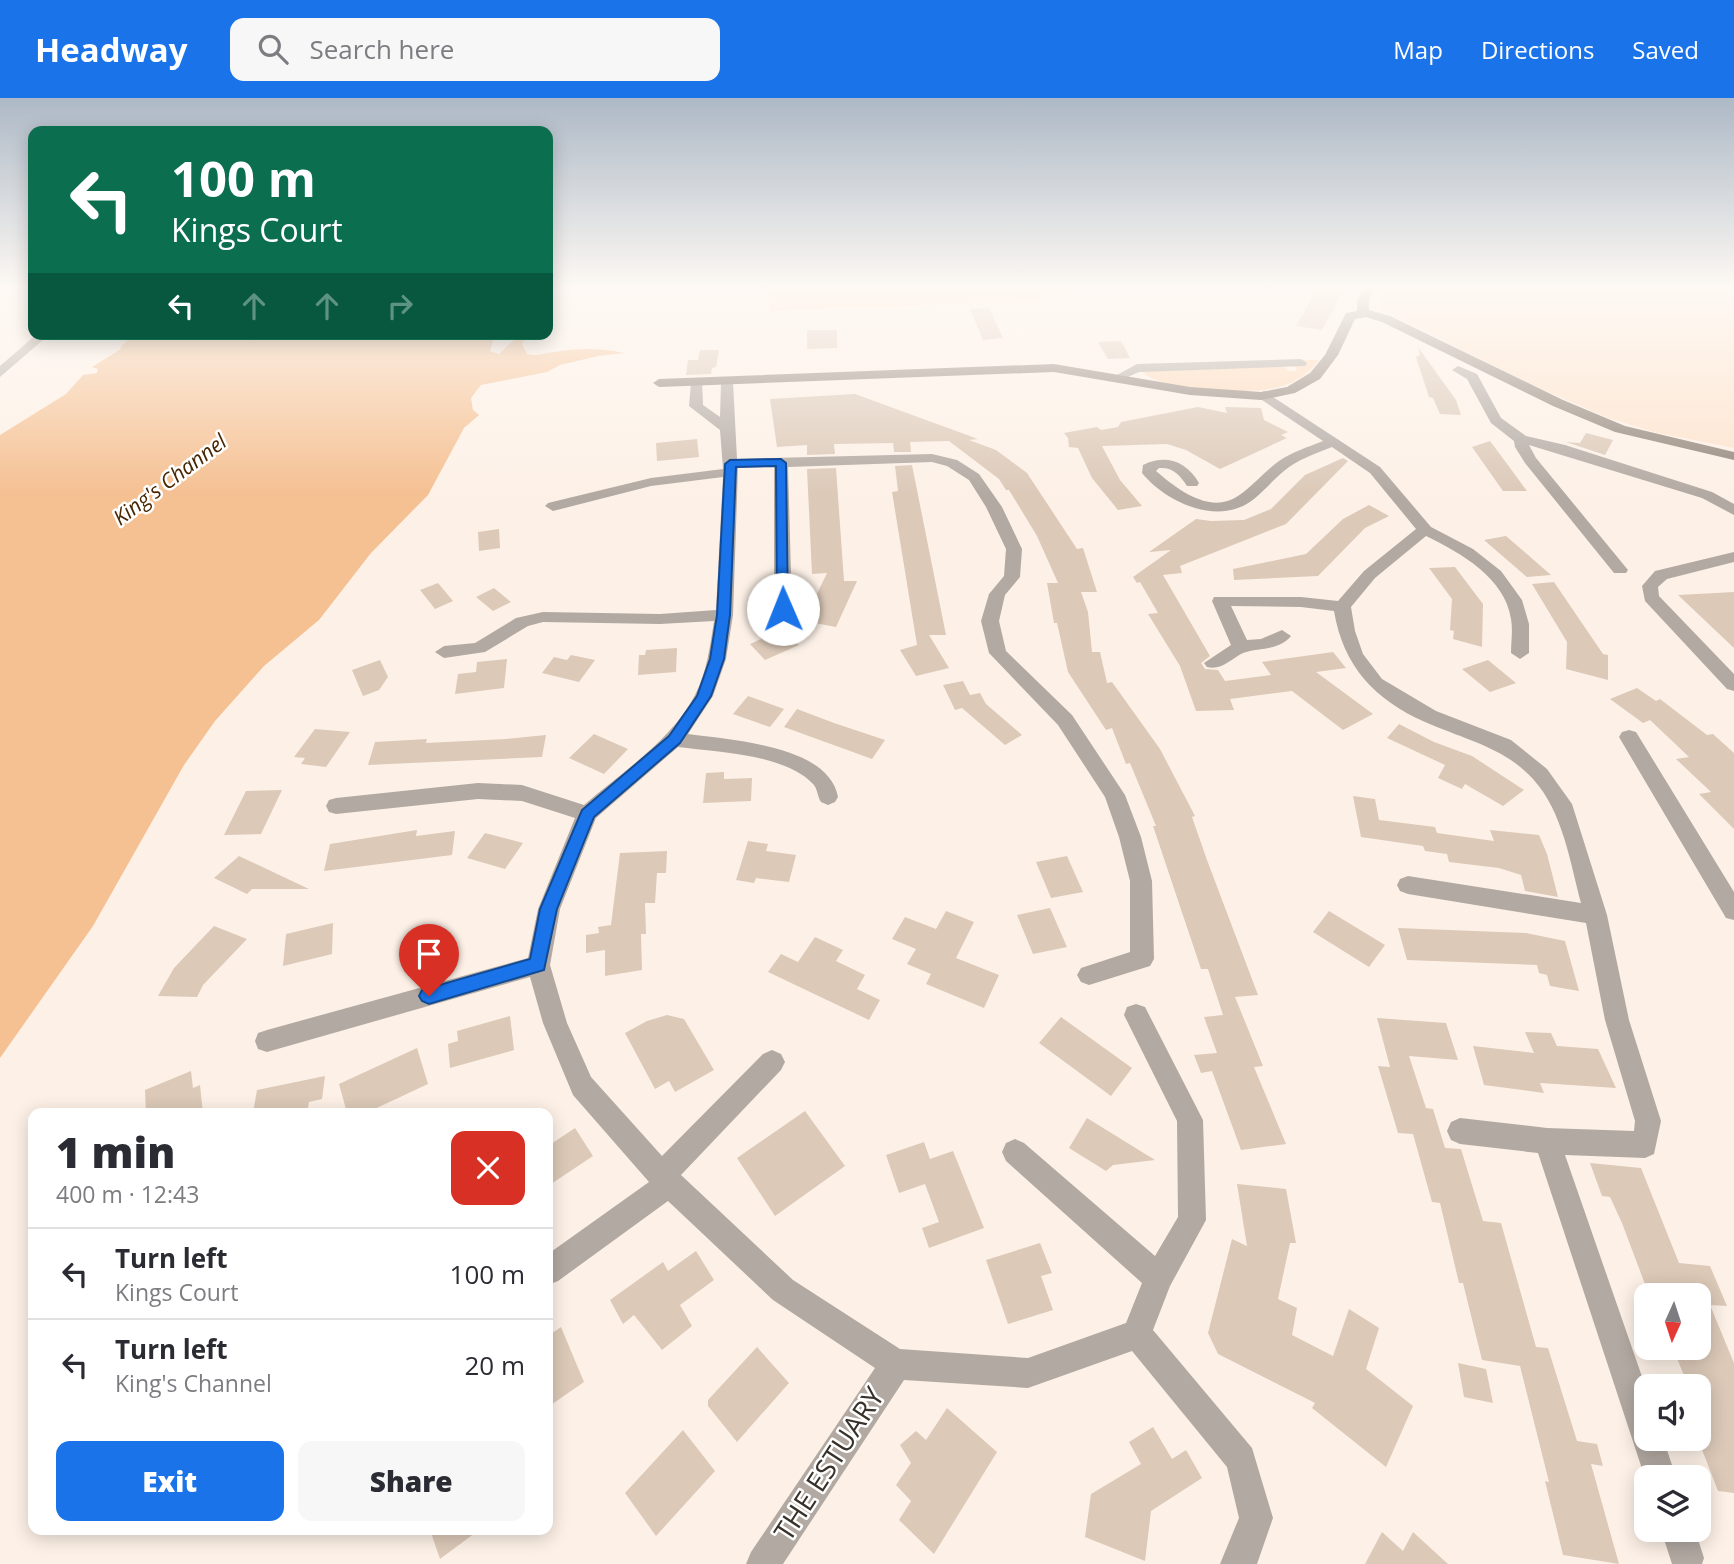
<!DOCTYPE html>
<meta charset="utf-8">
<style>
body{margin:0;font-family:"Open Sans",sans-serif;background:#f7f7f7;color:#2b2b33;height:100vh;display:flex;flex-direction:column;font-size:26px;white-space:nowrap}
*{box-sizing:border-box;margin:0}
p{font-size:23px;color:#7c7c81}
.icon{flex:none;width:38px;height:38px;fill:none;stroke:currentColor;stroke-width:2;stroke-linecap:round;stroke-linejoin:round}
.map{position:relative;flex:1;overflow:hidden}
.details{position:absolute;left:28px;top:1010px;width:525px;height:427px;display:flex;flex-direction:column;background:#fff;border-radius:14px;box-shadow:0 4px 18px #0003}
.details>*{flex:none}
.banner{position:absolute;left:28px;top:28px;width:525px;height:214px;border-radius:14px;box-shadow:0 4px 18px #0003;background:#0b6e4f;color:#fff;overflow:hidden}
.needle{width:46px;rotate:183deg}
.controls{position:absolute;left:1634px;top:1185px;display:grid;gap:14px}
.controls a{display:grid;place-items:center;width:77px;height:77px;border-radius:14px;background:#fff;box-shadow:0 4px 18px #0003;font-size:35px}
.pin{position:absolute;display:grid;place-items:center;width:60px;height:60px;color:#fff;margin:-72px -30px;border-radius:50% 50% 50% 0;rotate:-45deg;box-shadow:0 0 7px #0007}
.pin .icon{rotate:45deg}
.me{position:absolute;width:77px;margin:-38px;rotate:359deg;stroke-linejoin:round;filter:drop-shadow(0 0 5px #0008)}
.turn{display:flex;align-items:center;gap:24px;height:147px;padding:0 28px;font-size:32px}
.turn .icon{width:91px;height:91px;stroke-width:2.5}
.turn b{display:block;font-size:49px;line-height:60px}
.lanes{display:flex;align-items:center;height:66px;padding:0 28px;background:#0003;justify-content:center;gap:35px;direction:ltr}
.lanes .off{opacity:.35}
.round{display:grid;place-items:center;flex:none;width:74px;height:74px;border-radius:14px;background:#f7f7f7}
.headline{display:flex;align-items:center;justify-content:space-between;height:119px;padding:0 28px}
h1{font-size:42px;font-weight:800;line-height:52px}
.primary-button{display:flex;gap:14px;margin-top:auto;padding:14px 28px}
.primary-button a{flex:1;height:80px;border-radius:14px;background:#1a73e8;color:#fff;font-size:28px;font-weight:800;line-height:80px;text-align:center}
.primary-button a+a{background:#f7f7f7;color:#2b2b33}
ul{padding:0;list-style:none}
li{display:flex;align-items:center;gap:21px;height:91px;padding:0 28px;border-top:2px solid #e1e1e2}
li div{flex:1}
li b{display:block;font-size:26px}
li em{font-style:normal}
header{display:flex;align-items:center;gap:42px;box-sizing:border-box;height:98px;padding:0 35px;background:#1a73e8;color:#fff}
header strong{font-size:33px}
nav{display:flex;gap:38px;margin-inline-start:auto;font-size:24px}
.search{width:490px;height:63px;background:#f7f7f7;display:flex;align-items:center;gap:18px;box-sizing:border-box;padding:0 24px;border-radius:14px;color:#7c7c81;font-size:26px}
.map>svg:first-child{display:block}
.built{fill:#fde3cd}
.green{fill:#fed9ba}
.water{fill:#f5c092}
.building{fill:#dcc9b8}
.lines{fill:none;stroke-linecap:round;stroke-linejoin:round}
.street{fill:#b2a9a2;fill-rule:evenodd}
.secondary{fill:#92867b;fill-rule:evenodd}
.route{fill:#1a73e8;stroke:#114b97;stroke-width:2}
.labels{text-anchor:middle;stroke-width:5;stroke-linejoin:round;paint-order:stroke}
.far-water-label{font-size:21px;font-style:italic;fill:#482601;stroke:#fff}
.near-street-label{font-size:28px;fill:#38312a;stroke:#fff}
</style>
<header>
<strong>Headway</strong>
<div class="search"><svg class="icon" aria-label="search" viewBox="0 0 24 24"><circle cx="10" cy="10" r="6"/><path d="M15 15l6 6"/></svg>Search here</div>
<nav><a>Map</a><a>Directions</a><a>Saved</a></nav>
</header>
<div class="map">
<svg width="1734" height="1466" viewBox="0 0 1734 1466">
<rect width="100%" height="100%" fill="#fdf1e7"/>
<path class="built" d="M1384,192H1734V350L1654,334L1606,319L1532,287L1378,210Z"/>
<path class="green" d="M768,192H1102L1040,195L1039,203L770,213Z
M1302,262H1319C1307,279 1289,288 1269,291C1244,296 1157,293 1142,273L1284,268L1288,273H1297L1295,268H1305Z"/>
<path class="water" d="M135,236H495L490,253L499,256L520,236L527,238L522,246L527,256C539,259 543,255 555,254C577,250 602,250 624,255L598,258L560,267L547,274L481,287L471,300L473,312L479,317L464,330L428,397L371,455L319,522L264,568L215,623L184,667L93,828L0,960V337L66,296L83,277L97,275L98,271L92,269L121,251V248Z"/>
<path class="building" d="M1317,192L1341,196L1322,232L1296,228Z
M989,210L1003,240L983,242L970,211Z
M807,232H837V250L807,251Z
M1121,243L1130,260L1108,261L1098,244Z
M1418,249L1456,302L1461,317L1440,316L1433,300L1429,299L1416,259L1420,257Z
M700,252H719L716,269L712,270L711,276L686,277L688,262H698Z
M855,296L978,341L969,342L996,352L1027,375L1077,451L1083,450L1097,494H1081L1088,514L1092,554H1100L1107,585L1112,584L1160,651L1195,718L1192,719L1207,762L1258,897L1235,899L1263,968L1254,969L1286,1046L1241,1052L1212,973L1201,975L1194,957L1217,955L1204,919L1223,917L1208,871H1201L1153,728H1156L1130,665L1126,666L1112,630L1106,632L1068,574L1057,525H1054L1047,485H1058L1037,438L1009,392H1006L999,381L949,343L910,344L911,354H894L893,345L834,346L835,356L807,357V347L777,349L770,301Z
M1198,309L1227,315L1225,309L1261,310L1264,322L1288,334L1281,337L1287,340L1220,371L1186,352L1167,346L1102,348L1120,382L1142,408L1118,412L1092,380L1078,350L1069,349L1068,340L1064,335L1097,329L1101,332L1118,329L1121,324Z
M1586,335L1613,342L1605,357L1566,344L1580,345Z
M697,341L699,359L657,363L656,345Z
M1490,343L1502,359L1527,393H1503L1472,349Z
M1343,360L1348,363L1286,426L1180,468L1182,475L1163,477L1210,558L1201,565L1205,571L1218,572L1225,583L1271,577L1262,564L1333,554L1346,570L1316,574L1373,616L1343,632L1292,593L1230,601L1234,612L1196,613L1180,568L1148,516L1158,515L1140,484L1137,485L1133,479L1171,452L1149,454L1196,421L1211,423L1244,422L1271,411L1305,377Z
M912,367L946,537H929L949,570L916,578L900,552L917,547L892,394L898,393L895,368Z
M836,370L844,483H857L836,529L804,523L827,475L812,476L807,371Z
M1369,407L1389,418L1365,430L1318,478L1234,482L1233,471L1306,456L1343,421Z
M499,431L500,450L479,453L478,434Z
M1506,438L1551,477L1527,479L1484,442Z
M1455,469L1483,506L1482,549L1453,541L1454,533L1450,532L1452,501L1429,470Z
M1554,484L1603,556L1608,557V582L1566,571L1567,544L1532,486Z
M438,485L453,503L435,511L420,492Z
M494,490L511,504L493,513L476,499Z
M1734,494V550L1678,497Z
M783,531L799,547L765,562L750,546Z
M677,550L676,574L638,577L639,557H645L646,552Z
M571,557L595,562L579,584L542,575L554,559L567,562Z
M507,561L504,590L455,596L458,576L476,574L477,564Z
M380,562L388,579L379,592L363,598L352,572Z
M1488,562L1516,585L1490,594L1462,571Z
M963,583L970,597L980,595L986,606L1022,637L1005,647L962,610L955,612L943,587Z
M1637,590L1656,603L1660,601L1707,637L1713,636L1734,655V731L1699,696L1711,694L1676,661L1689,659L1650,622L1643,625L1610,601Z
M748,598L784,611L770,629L733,616Z
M797,611L834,625L885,642L872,661L784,629Z
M1399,626L1434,644L1472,658L1524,692L1503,708L1465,686L1462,691L1438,680L1445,667L1387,640Z
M315,631L350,634L326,669L301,666L305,660L294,659Z
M594,636L628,651L604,676L569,660Z
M546,637L542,659L368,667L375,644L427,641L426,645L506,641Z
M724,674V681L752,680L751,703L703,705L706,675Z
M282,692L261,736L224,737L246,693Z
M1353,698L1375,701L1379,722L1435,729L1437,735L1494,743L1490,732L1539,737L1547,756L1558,799L1525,793L1521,777L1499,770L1449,764L1447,756L1425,753L1423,748L1361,739Z
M417,732L416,738L455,733L452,757L324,773L330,746Z
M485,735L523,745L505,771L467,760Z
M748,743L768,746L766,753L796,757L789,784L756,780L754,785L736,782Z
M667,753L666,775H657L655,805H645L646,836H641L642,872L605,878V852L586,855V837L599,835L598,829L611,827L620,755Z
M239,758L309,791H252L247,796L214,780Z
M1067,758L1083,794L1051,800L1036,764Z
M1050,810L1067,849L1033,856L1017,817Z
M946,813L974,824L956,860L999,877L984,910L926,886L931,876L907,866L916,851L892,841L905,819L936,831Z
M1329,813L1385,847L1369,869L1313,834Z
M333,825L332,856L283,868L286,836Z
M214,828L247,841L203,887L197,899L158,898L174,870Z
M1398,830L1526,835L1565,843L1579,893L1550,888L1547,877L1539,875L1537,867L1407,862Z
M815,839L843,852L836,863L865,877L857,891L880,902L869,922L768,874L781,856L798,864Z
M667,917L684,921L714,972L675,994L669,983L655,991L625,935L647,923Z
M510,918L514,952L450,970L448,946L458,943L457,933Z
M1061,919L1132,970L1111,998L1039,945Z
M1377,920L1446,925L1458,962L1409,958L1426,1010L1433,1011L1445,1050L1461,1051L1483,1123L1501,1125L1536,1249L1548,1250L1577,1343L1597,1346L1603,1368L1591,1366L1619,1466L1563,1457L1545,1383L1549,1384L1520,1268L1482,1262L1463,1185H1459L1440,1105L1432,1104L1413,1036L1398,1035L1378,968L1390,969Z
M1525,934L1551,935L1557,948L1598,951L1616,990L1540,985L1544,995L1484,987L1473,948L1534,955Z
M417,950L428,986L366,1015H347L339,986Z
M191,973L193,990L200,987L203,1015H146L145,992Z
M325,978L322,1001L309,1004L307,1015H253L257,992Z
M805,1013L845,1068L775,1118L737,1060Z
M1087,1020L1155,1062L1113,1067L1106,1073L1069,1050Z
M575,1030L593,1058L548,1088V1048Z
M924,1044L930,1061L953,1053L984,1130L929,1150L922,1130L939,1124L925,1086L899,1095L886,1057Z
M1590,1065L1641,1070L1679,1165L1710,1168L1727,1208L1710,1207L1734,1265V1395L1718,1393L1699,1344V1288H1688L1673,1250H1699V1197H1649L1622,1125L1610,1099L1602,1098Z
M1237,1086L1286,1091L1296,1145H1290L1278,1201L1297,1210L1292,1237L1333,1258L1349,1211L1379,1230L1366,1271L1413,1308L1386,1369L1312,1310L1315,1305L1218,1256L1208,1235L1232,1141L1247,1148Z
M1040,1145L1052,1175L1041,1178L1053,1212L1008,1226L986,1162Z
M696,1153L714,1182L680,1207L692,1228L662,1252L634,1217L623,1226L610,1202L663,1164L668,1173Z
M561,1229L584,1284L548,1309V1238Z
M757,1249L789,1285L737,1344L708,1308V1302Z
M1458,1265L1486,1271L1493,1305L1464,1299Z
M947,1310L997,1354L934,1456L899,1422L911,1403L896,1387L911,1365L900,1347L916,1333L926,1342Z
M1153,1329L1172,1361L1186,1352L1202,1380L1151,1413L1145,1463L1085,1439L1091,1396L1141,1366L1129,1344Z
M683,1332L715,1373L656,1438L625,1395Z
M430,1432H479L440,1461Z
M1382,1434L1403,1453L1413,1434L1448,1466H1365Z"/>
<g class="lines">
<path class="street" d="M37,236H50L0,279V268Z
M1301,261L1307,265L1305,268L1139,274L1121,282L1115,278L1137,266Z
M1458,268L1477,276L1501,320L1526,338L1565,347L1712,394L1734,406V417L1702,400L1529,347L1536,360L1628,472L1626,475H1614L1525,365L1515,349L1514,343L1491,325L1467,281L1452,272Z
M727,280L733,284L737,361L932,356L957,362L979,376L1002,409L1022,451L1020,479L1005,497L999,523L1006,553L1072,617L1125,697L1141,739L1152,783L1154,861L1150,868L1089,887L1081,884L1077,877L1081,870L1130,854V783L1119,739L1105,699L1058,627L989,555L981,523L989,496L1004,478L1006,451L986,409L969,382L947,368L932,364L788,369L792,511L783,516L774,511V369L738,370L733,517L726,561L713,598L688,636C730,642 829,647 838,699L835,704L828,707L821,704C817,698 818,690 812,685C784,656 716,654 678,649L596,720L560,811L550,867L567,925L591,979L662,1058L763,956L772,952L781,956L785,964L781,972L681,1077L793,1182L900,1251L1028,1260L1126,1225L1142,1185L1006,1063L1002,1054L1006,1045L1015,1041L1024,1045L1155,1158L1178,1119L1177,1023L1124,917L1127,909L1136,906L1145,909L1203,1022L1206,1122L1170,1188L1153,1232L1252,1350L1273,1420L1257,1466H1220L1239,1420L1227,1369L1132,1253L1028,1290L904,1282L783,1466H746L751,1454L875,1270L773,1202L668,1103L558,1183L548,1187V1156L649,1084L573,997L543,925L530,879L267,954L258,951L255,943L258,935L267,932L528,860L538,811L575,720L522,703L478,701L336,716L329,714L326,708L329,702L336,700L478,685L522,687L584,707C622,674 671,643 695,597C707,574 710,548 714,523L660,526L543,524L528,528L485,554L444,560L435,554L444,548L475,545L516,520L543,514L660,516L716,512L723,379L651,388L553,413L545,408L548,405L651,380L723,371L720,332L689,308L691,285L697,281L702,282L703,307L720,319L721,284Z
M1264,293L1380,369L1431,429L1473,451L1501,473L1522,502L1529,526V555L1520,561L1511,555C1511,544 1513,532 1511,521C1505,480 1461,455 1426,438L1375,480L1351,509L1355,533L1363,556L1382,581L1436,613L1511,642L1547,671L1572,706L1607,817L1629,922L1661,1023L1654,1056L1645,1060L1565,1057L1647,1293V1340H1663L1676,1379H1647V1386L1538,1055L1460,1046L1451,1042L1447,1033L1451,1024L1460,1020L1547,1030L1634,1033L1635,1023L1605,922L1586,825L1408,796L1400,793L1397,787L1400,781L1408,778L1581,805C1570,764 1563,714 1533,681C1504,649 1463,641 1425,624C1375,602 1343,568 1334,513L1301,509L1231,508L1247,542L1261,541L1282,532L1291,538C1279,553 1259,549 1243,555C1231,561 1221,573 1207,569L1204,565L1231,547L1212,503L1214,499H1301L1338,503L1364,473L1416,431L1370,375L1332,349C1315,356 1298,361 1284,373C1270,384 1259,400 1243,408C1209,424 1164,402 1142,375L1143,367C1166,356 1186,363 1199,385L1197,388H1187C1180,377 1173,369 1159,370L1156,373C1177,391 1210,417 1238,398C1253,388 1264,374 1279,363C1292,354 1308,349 1323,343L1259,300L1257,297Z
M1734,454V464L1667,481L1658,489L1659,498L1734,576V593L1727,591L1645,503L1642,488L1655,473Z
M1629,632L1636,634L1734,794V822L1726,820L1619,639L1622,634Z
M1661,1432H1695L1704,1460L1702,1466H1672Z"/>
<path class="secondary" d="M1363,192H1375L1369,202V212L1390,218L1563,302L1625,328L1734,354V362L1615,334L1553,308L1382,224L1366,219L1355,221L1338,257L1320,281L1295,295L1261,302L1190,297L1054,274L659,289L653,285L659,281L1054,266L1190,289L1261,294L1287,289L1310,275L1325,257L1346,215L1357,213V202Z"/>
</g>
<linearGradient id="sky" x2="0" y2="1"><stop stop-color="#adb9c6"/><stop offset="0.48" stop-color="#fef9f4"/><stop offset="1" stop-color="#fef9f4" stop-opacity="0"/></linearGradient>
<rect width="1734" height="397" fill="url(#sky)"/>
<path class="route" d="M781,361L786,365L788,514L783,515L777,511L776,368L736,369L730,517L724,561L711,598L680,645L594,719L557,811L544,872L429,906L422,903L419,898L422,892L530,861L540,811L582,712L669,638L697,598L710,561L717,517L725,366L730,362Z"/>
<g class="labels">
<g class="far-water-label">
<text transform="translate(170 382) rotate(-37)" y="7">King's Channel</text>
</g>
<g class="near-street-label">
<text transform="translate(829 1366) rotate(-57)" y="10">THE ESTUARY</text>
</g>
</g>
</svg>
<div class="controls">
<a><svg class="needle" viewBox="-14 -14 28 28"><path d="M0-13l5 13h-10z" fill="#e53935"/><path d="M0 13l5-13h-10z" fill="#7c7c81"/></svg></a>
<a><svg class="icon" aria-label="sound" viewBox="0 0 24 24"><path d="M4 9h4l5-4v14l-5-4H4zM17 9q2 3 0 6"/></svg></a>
<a><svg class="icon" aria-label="layers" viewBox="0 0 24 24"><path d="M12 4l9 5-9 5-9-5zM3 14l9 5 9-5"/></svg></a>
</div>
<div class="pin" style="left:429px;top:898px;background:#d93025"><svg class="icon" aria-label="arrive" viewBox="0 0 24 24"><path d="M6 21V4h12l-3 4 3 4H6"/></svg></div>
<svg class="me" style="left:783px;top:511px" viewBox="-20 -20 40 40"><circle r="19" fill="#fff"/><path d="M0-13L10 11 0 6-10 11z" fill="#1a73e8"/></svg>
<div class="banner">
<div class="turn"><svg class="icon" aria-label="left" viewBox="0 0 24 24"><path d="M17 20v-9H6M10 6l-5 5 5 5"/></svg><div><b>100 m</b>Kings Court</div></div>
<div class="lanes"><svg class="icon" aria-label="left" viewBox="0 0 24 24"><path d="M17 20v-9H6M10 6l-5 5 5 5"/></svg><svg class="icon off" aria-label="ahead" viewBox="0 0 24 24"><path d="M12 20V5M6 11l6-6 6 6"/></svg><svg class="icon off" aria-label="ahead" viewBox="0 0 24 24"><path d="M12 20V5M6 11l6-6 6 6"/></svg><svg class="icon off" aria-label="right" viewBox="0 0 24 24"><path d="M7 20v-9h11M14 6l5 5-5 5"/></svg></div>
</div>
<section class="details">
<div class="headline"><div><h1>1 min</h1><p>400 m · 12:43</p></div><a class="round" style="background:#d93025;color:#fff"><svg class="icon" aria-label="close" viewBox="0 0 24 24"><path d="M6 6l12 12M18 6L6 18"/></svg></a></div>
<ul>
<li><svg class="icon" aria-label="left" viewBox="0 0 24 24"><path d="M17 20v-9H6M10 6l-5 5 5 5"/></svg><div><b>Turn left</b><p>Kings Court</p></div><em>100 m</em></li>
<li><svg class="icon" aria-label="left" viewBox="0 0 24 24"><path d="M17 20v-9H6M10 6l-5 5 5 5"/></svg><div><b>Turn left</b><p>King's Channel</p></div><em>20 m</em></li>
</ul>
<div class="primary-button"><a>Exit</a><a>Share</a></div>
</section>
</div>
